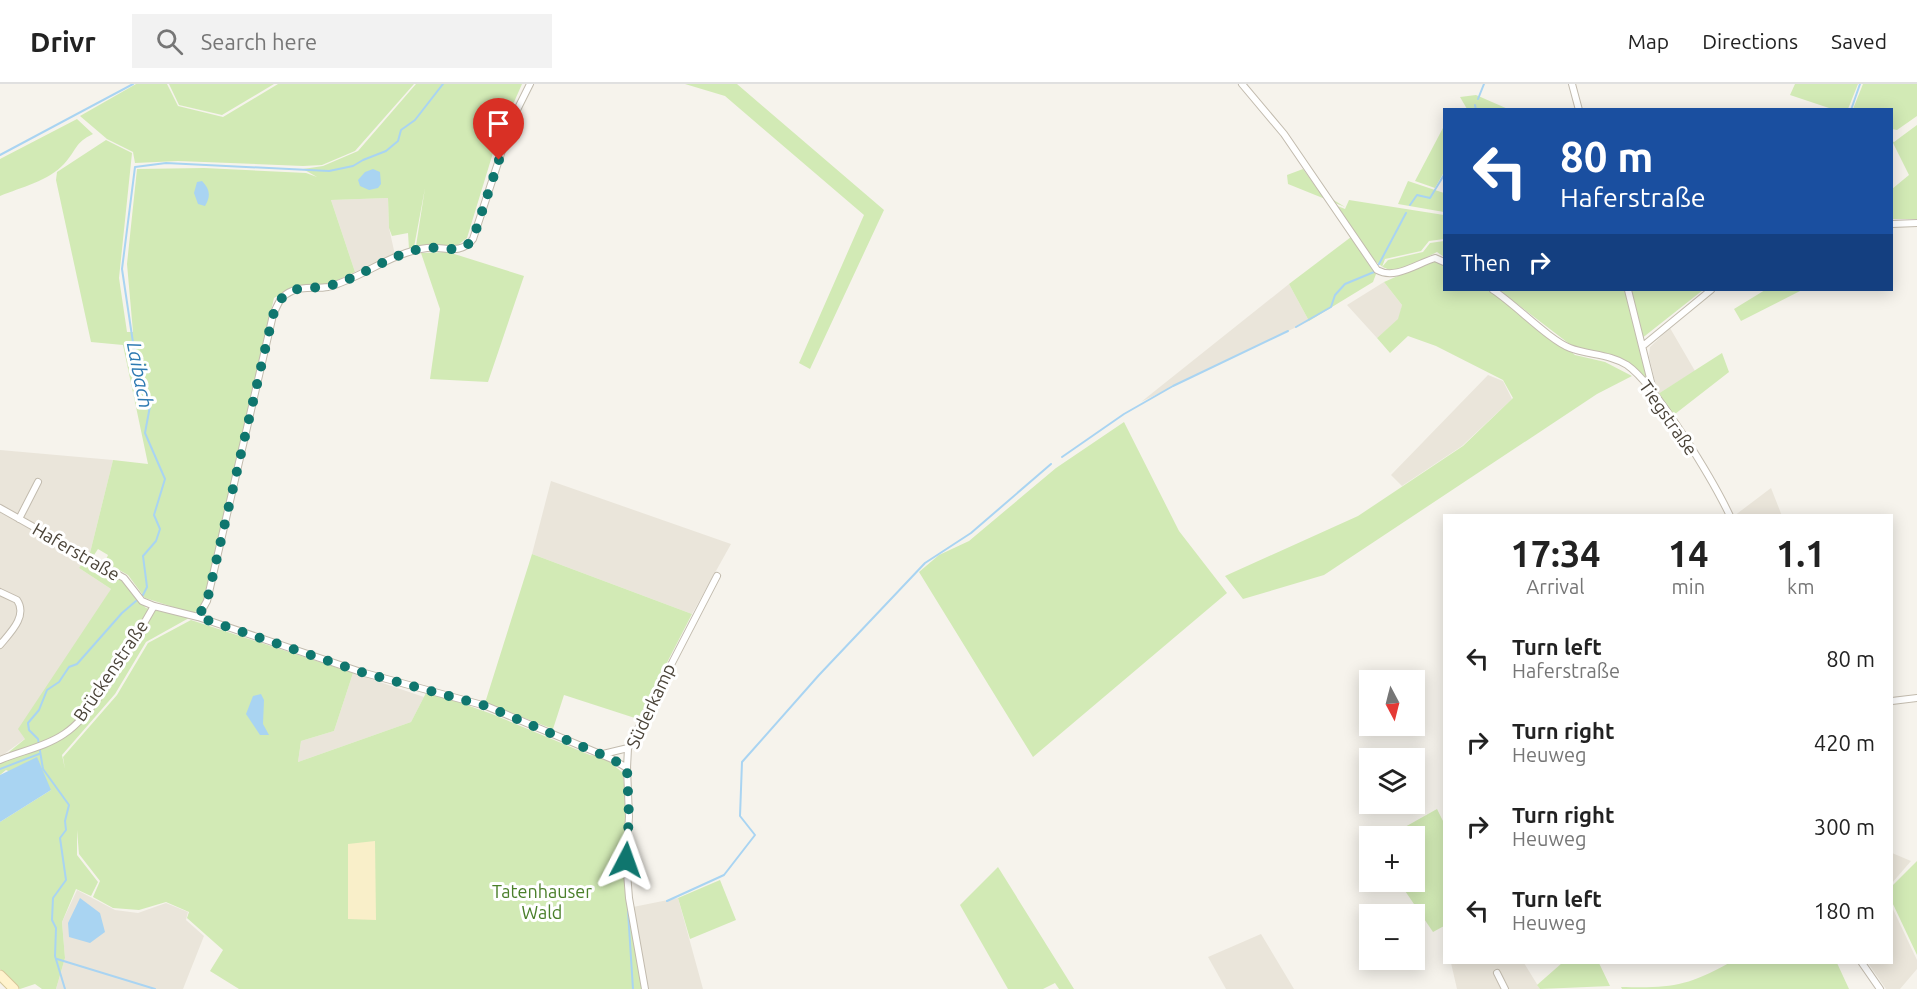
<!DOCTYPE html>
<meta charset="utf-8">
<style>
body{margin:0;font-family:Ubuntu,sans-serif;background:#f2f2f2;color:#222;height:100vh;display:flex;flex-direction:column;font-size:22px;white-space:nowrap}
*{box-sizing:border-box;margin:0}
p{font-size:20px;color:#767676}
.icon{flex:none;width:33px;height:33px;fill:none;stroke:currentColor;stroke-width:2;stroke-linecap:round;stroke-linejoin:round}
.map{position:relative;flex:1;overflow:hidden}
.side{position:absolute;left:1443px;top:430px;width:450px;height:450px;display:flex;flex-direction:column;background:#fff;border-radius:0px;box-shadow:0 3px 15px #0003}
.side>*{flex:none}
.banner{position:absolute;left:1443px;top:24px;width:450px;height:183px;border-radius:0px;box-shadow:0 3px 15px #0003;background:#1a4fa0;color:#fff;overflow:hidden}
.needle{width:39px;rotate:173deg}
.fabs{position:absolute;left:1359px;top:586px;display:grid;gap:12px}
.fabs a{display:grid;place-items:center;width:66px;height:66px;border-radius:0px;background:#fff;box-shadow:0 3px 15px #0003;font-size:30px}
.pin{position:absolute;display:grid;place-items:center;width:51px;height:51px;color:#fff;margin:-62px -26px;border-radius:50% 50% 50% 0;rotate:-45deg;box-shadow:0 0 6px #0007}
.pin .icon{rotate:45deg}
.me{position:absolute;width:66px;margin:-33px;rotate:4deg;stroke-linejoin:round;filter:drop-shadow(0 0 4px #0008)}
.turn{display:flex;align-items:center;gap:21px;height:126px;padding:0 18px;font-size:27px}
.turn .icon{width:78px;height:78px;stroke-width:2.5}
.turn b{display:block;font-size:42px;line-height:51px}
.then{display:flex;align-items:center;height:57px;padding:0 18px;background:#0003;gap:12px;font-size:22px}
.eta{display:flex;justify-content:space-evenly;align-items:center;height:102px;text-align:center}
.eta b{font-size:36px;font-weight:600;line-height:42px}
ul{padding:0;list-style:none}
li{display:flex;align-items:center;gap:18px;height:84px;padding:0 18px}
li div{flex:1}
li b{display:block;font-size:22px}
li em{font-style:normal}
header{display:flex;align-items:center;gap:36px;box-sizing:border-box;height:84px;padding:0 30px;background:#fff;border-bottom:2px solid #e0e0e0}
header strong{font-size:28px}
nav{display:flex;gap:33px;margin-inline-start:auto;font-size:21px}
.search{width:420px;height:54px;background:#f2f2f2;display:flex;align-items:center;gap:15px;box-sizing:border-box;padding:0 21px;border-radius:0px;color:#767676;font-size:22px}
.map>svg:first-child{display:block}
.residential{fill:#eae5da}
.green{fill:#d2eab5}
.sand{fill:#f9efc9}
.water{fill:#a9d4f2}
.lines{fill:none;stroke-linecap:round;stroke-linejoin:round}
.stream{stroke:#a9d4f2;stroke-width:2}
.street-casing{stroke:#c2bbae;stroke-width:8}
.secondary-casing{stroke:#d6c79b;stroke-width:11}
.street{stroke:#fff;stroke-width:6}
.secondary{stroke:#fff3cd;stroke-width:9}
.route{stroke:#0f766e;stroke-width:10;stroke-dasharray:0 18}
.labels{text-anchor:middle;stroke-width:6;stroke-linejoin:round;paint-order:stroke}
.street-label{font-size:18px;fill:#4b4439;stroke:#fff}
.park-label{font-size:18px;fill:#4a7f2a;stroke:#fff}
.water-label{font-size:20px;font-style:italic;fill:#2e7ab2;stroke:#fff}
</style>
<header>
<strong>Drivr</strong>
<div class="search"><svg class="icon" aria-label="search" viewBox="0 0 24 24"><circle cx="10" cy="10" r="6"/><path d="M15 15l6 6"/></svg>Search here</div>
<nav><a>Map</a><a>Directions</a><a>Saved</a></nav>
</header>
<div class="map">
<svg width="1917" height="905" viewBox="0 0 1917 905">
<rect width="100%" height="100%" fill="#f6f3ec"/>
<path class="residential" d="M388,114L389,144L395,171L355,188L331,116Z
M1384,198L1402,221L1399,235L1377,254L1347,221Z
M1289,200L1309,237L1141,318Z
M1670,244L1695,287L1658,310L1649,272L1650,263Z
M1488,291L1503,297L1512,315L1462,362L1402,402L1391,391Z
M0,366L113,376L90,469L79,484L111,505L26,654L0,673Z
M551,397L731,460L692,530L532,470Z
M1771,404L1782,432H1734Z
M353,589L424,613L411,638L298,678L301,657L334,647Z
M1892,769L1911,777L1892,799Z
M77,806L115,826L138,829L166,819L188,828L186,836L204,852L183,905H56L65,874L62,838Z
M678,814L703,905H649L640,871L633,823Z
M1892,823L1917,876V885L1900,905H1886L1868,879H1892Z
M1261,850L1294,905H1226L1208,873Z
M1451,879H1524L1540,905H1457Z"/>
<path class="green" d="M136,0H167L178,22L223,33L278,0H414L355,67L322,81L303,82L178,77L135,79L133,68L107,55L80,32Z
M169,0H274L222,31L179,21Z
M416,0H522L496,59L467,154L458,161L416,162L425,104L414,163L409,165L408,149L392,152L389,144L388,114L331,116L355,188L329,200L290,205L274,214L205,516L200,526L192,529L145,514L128,491L105,478L108,471L98,465L94,471L90,469L113,376L148,380L123,261L91,258L56,96L57,88L106,56L132,69L119,194L127,248H133L127,180L137,85L204,84L306,89L317,93L303,85L323,82L358,67Z
M685,0H737L884,126L810,285L799,279L864,131L725,12Z
M1795,0H1858L1848,25H1832L1790,11Z
M1863,0H1917V32L1897,46L1892,45V26L1853,25Z
M1476,11L1508,25H1467L1460,13Z
M77,35L93,50C74,59 77,66 64,80C48,97 22,103 0,112V75Z
M1917,41V135H1892V105L1909,91L1892,57L1894,58Z
M1444,42V88L1435,104L1415,97Z
M1303,85L1319,107L1345,123L1288,100L1287,91Z
M1408,97L1444,109V128L1398,120Z
M1349,116L1444,131V155L1429,157L1421,167L1385,175L1382,183L1388,176L1423,168L1430,159L1444,157V173L1437,168C1424,174 1406,186 1393,186C1373,187 1346,137 1335,121L1345,125Z
M1351,153L1376,190L1373,198L1309,237L1289,200Z
M448,168L524,192L488,298L430,295L440,225L421,169Z
M1434,176L1444,181V206H1490L1575,271L1605,278L1632,292L1597,310L1324,491L1243,515L1225,492L1358,432L1463,362L1513,314L1503,296L1436,262L1408,252L1390,269L1377,254L1398,235L1402,221L1384,198Z
M1499,206H1703L1641,255L1650,296L1648,298L1608,273L1576,265Z
M1765,206H1802L1741,237L1734,225Z
M1722,269L1729,288L1675,330H1670L1658,310Z
M1124,338L1179,447L1227,509L1033,673L919,488L939,471L969,457L1056,384Z
M532,470L692,530L638,635L564,611L553,645L485,619Z
M85,475L122,497L146,524L189,534L146,558L115,610L62,671L65,685L63,673L117,611L148,559L191,536L353,589L334,647L301,657L298,678L411,638L427,607L492,630L590,671L605,674L623,689L627,734L623,775L642,905H239L210,887L223,866L187,834L189,828L166,818L139,826L113,824L93,813L100,797L79,770L77,746V771L98,798L91,812L76,805L62,838L65,874L56,905H42L35,900L20,905L0,885V738L51,706L6,686L0,691V679L10,674L9,668L25,655L18,645L111,505L79,484Z
M1437,725L1444,739V842L1433,848L1399,798H1414V753H1387Z
M1917,777V871L1892,818V802Z
M998,783L1074,905H1059L1055,899L1043,905H1008L960,821Z
M720,796L736,836L690,855L678,814Z
M1562,879H1599L1610,902L1540,905L1537,901Z
M1729,879H1837L1849,905H1622L1621,903C1671,904 1685,903 1729,879Z"/>
<path class="sand" d="M375,757L376,836L348,835V760Z"/>
<path class="water" d="M373,85L380,88L381,100L378,104L369,106L360,102L358,96L365,88Z
M202,97C210,105 211,112 205,122L198,120L194,109L197,98Z
M261,610L264,616L263,640L269,651H260L246,630L253,612Z
M37,673L51,706L0,738V691Z
M80,814L100,829L105,848L90,859L69,853L68,839Z"/>
<g class="lines">
<path class="stream" d="M1478,15L1484,0
M1475,21L1476,26
M1851,26L1860,0
M0,71L133,0
M1410,121L1417,111L1430,114L1444,91
M1379,180L1406,129
M1296,243L1331,223L1335,211L1345,200L1374,188
M1062,373L1124,330L1173,302L1288,247
M0,685L39,670
M667,817L724,791L755,751L740,732L742,678L819,591L925,479L971,449L1051,380
M628,827L633,905
M57,875L155,905
M65,905L55,872L56,844L52,836L53,814L66,796L60,754L66,746L65,737L69,721L43,685L38,655L29,646L28,639L39,626L47,606L59,598L69,583L77,580L122,529L143,511L147,503L143,472L156,457L160,445L154,431L165,395L145,349L150,322L138,292L122,185L135,83L166,79L329,87L353,82L363,76L386,67L398,57L401,46L415,36L443,0"/>
<defs>
<path id="street" d="M1242,0L1284,50L1377,186C1395,196 1416,180 1435,174L1444,178
M1572,0L1579,26
M1892,140L1917,139
M1493,206C1515,220 1549,256 1570,264C1588,271 1610,270 1627,281C1656,301 1714,398 1730,432
M1628,206L1654,310
M1644,261L1711,206
M0,424L124,494L142,517L154,522L198,533L361,588L486,622L612,675L627,684
M19,435L38,398
M0,508L17,516C28,532 10,549 0,561
M198,533L207,517L273,231C278,220 280,212 292,207C302,202 317,205 328,203C362,194 392,168 427,164C445,162 460,172 473,155L512,36L530,0
M1892,617L1917,614
M603,670L628,664
M0,676C21,667 45,663 64,650C97,629 133,557 154,522
M1862,879L1880,905
M1497,889L1505,905
M645,905L629,814L626,776L629,733L627,684L628,664L717,492"/>
<path id="secondary" d="M0,891L14,905"/>
</defs>
<use href="#street" class="street-casing"/>
<use href="#secondary" class="secondary-casing"/>
<use href="#street" class="street"/>
<use href="#secondary" class="secondary"/>
</g>
<g class="lines">
<path class="route" d="M499,76L473,155C460,172 445,162 427,164C392,168 362,194 328,202C317,205 302,202 292,207C280,212 278,220 273,231L207,517L198,533L361,588L486,622L612,675L627,684L629,733L626,776"/>
</g>
<g class="labels">
<g class="street-label">
<text transform="translate(1668 334) rotate(55)" y="6">Tiegstraße</text>
<text transform="translate(76 468) rotate(30)" y="6">Haferstraße</text>
<text transform="translate(111 587) rotate(-56)" y="6">Brückenstraße</text>
<text transform="translate(651 622) rotate(-65)" y="6">Süderkamp</text>
</g>
<g class="park-label">
<text x="542" y="814">Tatenhauser<tspan x="542" dy="21">Wald</tspan></text>
</g>
<g class="water-label">
<text transform="translate(140 291) rotate(79)" y="7">Laibach</text>
</g>
</g>
</svg>
<div class="fabs">
<a><svg class="needle" viewBox="-14 -14 28 28"><path d="M0-13l5 13h-10z" fill="#e53935"/><path d="M0 13l5-13h-10z" fill="#767676"/></svg></a>
<a><svg class="icon" aria-label="layers" viewBox="0 0 24 24"><path d="M12 4l9 5-9 5-9-5zM3 14l9 5 9-5"/></svg></a>
<a>+</a>
<a>−</a>
</div>
<div class="pin" style="left:499px;top:76px;background:#d93025"><svg class="icon" aria-label="arrive" viewBox="0 0 24 24"><path d="M6 21V4h12l-3 4 3 4H6"/></svg></div>
<svg class="me" style="left:626px;top:776px" viewBox="-20 -20 40 40"><path d="M0-17L14 15 0 8-14 15z" fill="#0f766e" stroke="#fff" stroke-width="4"/></svg>
<div class="banner">
<div class="turn"><svg class="icon" aria-label="left" viewBox="0 0 24 24"><path d="M17 20v-9H6M10 6l-5 5 5 5"/></svg><div><b>80 m</b>Haferstraße</div></div>
<div class="then">Then<svg class="icon" aria-label="right" viewBox="0 0 24 24"><path d="M7 20v-9h11M14 6l5 5-5 5"/></svg></div>
</div>
<section class="side">
<div class="eta">
<div><b>17:34</b><p>Arrival</p></div>
<div><b>14</b><p>min</p></div>
<div><b>1.1</b><p>km</p></div>
</div>
<ul>
<li><svg class="icon" aria-label="left" viewBox="0 0 24 24"><path d="M17 20v-9H6M10 6l-5 5 5 5"/></svg><div><b>Turn left</b><p>Haferstraße</p></div><em>80 m</em></li>
<li><svg class="icon" aria-label="right" viewBox="0 0 24 24"><path d="M7 20v-9h11M14 6l5 5-5 5"/></svg><div><b>Turn right</b><p>Heuweg</p></div><em>420 m</em></li>
<li><svg class="icon" aria-label="right" viewBox="0 0 24 24"><path d="M7 20v-9h11M14 6l5 5-5 5"/></svg><div><b>Turn right</b><p>Heuweg</p></div><em>300 m</em></li>
<li><svg class="icon" aria-label="left" viewBox="0 0 24 24"><path d="M17 20v-9H6M10 6l-5 5 5 5"/></svg><div><b>Turn left</b><p>Heuweg</p></div><em>180 m</em></li>
</ul>
</section>
</div>
